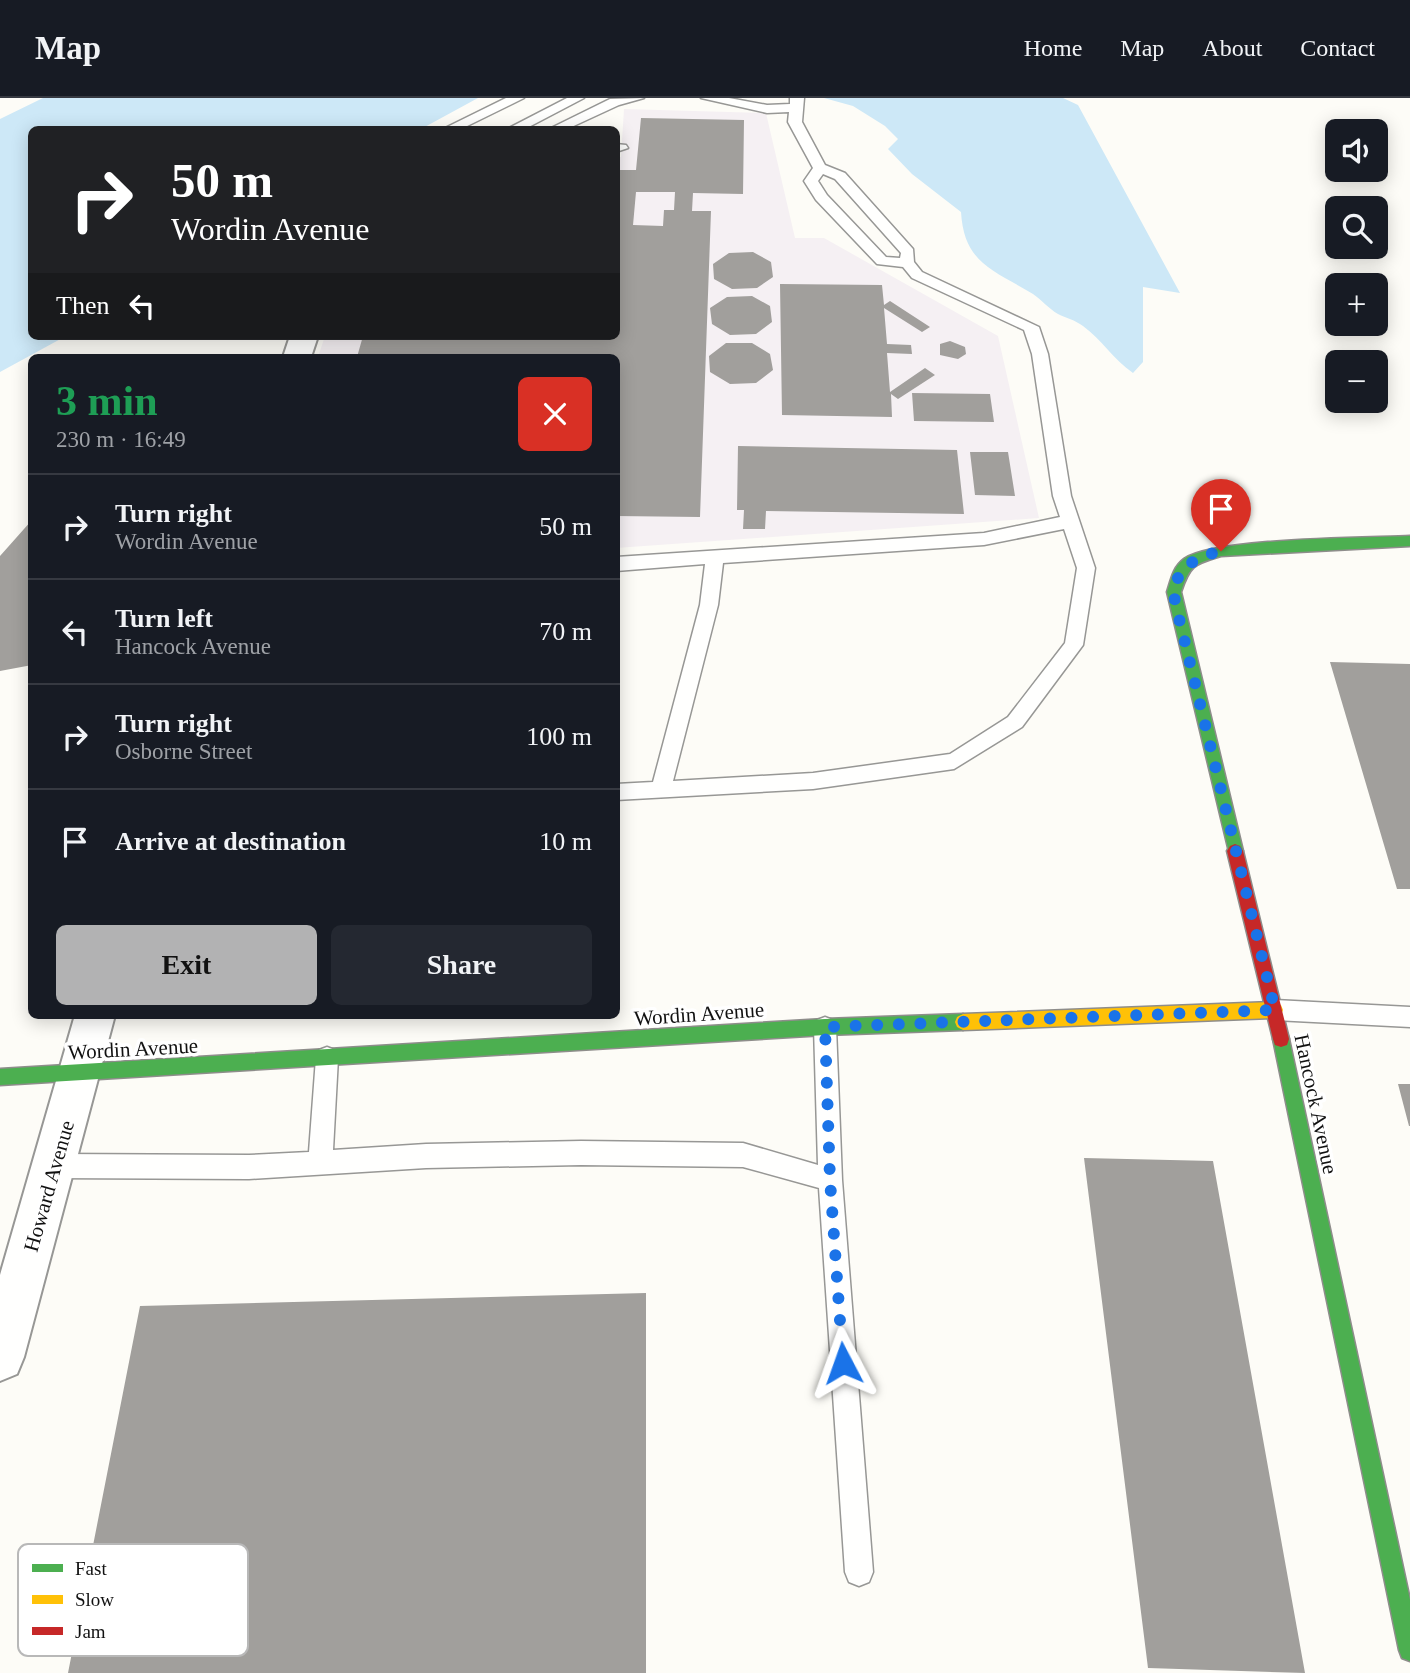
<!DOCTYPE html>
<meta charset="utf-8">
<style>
body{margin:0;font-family:"Times New Roman",serif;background:#242831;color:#f1f3f6;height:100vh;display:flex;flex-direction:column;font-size:26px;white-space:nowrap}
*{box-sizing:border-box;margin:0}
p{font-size:23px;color:#9ea1a6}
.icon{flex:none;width:38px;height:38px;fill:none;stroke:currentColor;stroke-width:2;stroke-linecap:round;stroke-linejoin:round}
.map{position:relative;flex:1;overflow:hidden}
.drawer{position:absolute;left:28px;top:256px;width:592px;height:665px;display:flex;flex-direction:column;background:#171b24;border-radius:10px;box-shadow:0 4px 18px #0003}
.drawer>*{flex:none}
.banner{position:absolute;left:28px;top:28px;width:592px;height:214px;border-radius:10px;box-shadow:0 4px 18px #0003;background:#202124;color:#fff;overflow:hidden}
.buttons{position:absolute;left:1325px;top:21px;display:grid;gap:14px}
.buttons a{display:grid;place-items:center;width:63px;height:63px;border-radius:10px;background:#171b24;box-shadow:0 4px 18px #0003;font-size:35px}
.pin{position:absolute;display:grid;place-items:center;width:60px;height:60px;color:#fff;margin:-72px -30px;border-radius:50% 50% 50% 0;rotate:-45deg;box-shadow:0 0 7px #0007}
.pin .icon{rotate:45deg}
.me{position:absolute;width:77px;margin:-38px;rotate:356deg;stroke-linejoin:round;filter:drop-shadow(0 0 5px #0008)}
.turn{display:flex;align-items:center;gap:24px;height:147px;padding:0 28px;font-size:32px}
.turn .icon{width:91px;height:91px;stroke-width:2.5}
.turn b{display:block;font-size:49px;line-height:60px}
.then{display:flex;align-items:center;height:66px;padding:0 28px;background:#0003;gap:14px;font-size:26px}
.round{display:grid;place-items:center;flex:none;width:74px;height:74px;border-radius:10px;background:#242831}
.summary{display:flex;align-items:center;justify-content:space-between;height:119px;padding:0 28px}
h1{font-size:42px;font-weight:800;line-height:52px;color:#1e9e55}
.action{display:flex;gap:14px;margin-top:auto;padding:14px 28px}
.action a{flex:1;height:80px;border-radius:10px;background:#b2b2b3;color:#111;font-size:28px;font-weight:800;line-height:80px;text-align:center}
.action a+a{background:#242831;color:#f1f3f6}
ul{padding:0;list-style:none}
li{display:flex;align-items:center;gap:21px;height:105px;padding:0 28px;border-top:2px solid #363941}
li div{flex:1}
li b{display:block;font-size:26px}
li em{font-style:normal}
header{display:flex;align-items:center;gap:42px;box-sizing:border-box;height:98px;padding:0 35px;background:#171b24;border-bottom:2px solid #363941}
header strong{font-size:33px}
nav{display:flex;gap:38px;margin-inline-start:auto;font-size:24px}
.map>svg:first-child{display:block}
.industrial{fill:#f5f0f3}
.water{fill:#cde8f7}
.building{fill:#a19f9c;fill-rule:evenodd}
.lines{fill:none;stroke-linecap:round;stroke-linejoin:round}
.lane-casing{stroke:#979795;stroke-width:3}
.street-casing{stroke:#979795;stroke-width:4}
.fast-casing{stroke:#8e8d8b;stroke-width:3}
.slow-casing{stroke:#8e8d8b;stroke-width:3}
.jam-casing{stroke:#8e8d8b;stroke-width:3}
.lane{fill:#fffffe;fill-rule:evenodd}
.street{fill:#fffffe;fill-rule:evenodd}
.fast{fill:#4caf50;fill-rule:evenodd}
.slow{fill:#ffc107;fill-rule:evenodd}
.jam{fill:#c62828;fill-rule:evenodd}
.route{stroke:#1a73e8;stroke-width:12;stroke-dasharray:0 21.6}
.labels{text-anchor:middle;stroke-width:7;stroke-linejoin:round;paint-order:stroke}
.street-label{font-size:21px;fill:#111;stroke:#fff}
.key{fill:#fff;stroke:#b8b8b8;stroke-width:2}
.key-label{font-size:19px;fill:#111}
</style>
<header>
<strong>Map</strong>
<nav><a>Home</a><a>Map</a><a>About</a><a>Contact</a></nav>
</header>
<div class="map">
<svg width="1410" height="1575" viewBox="0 0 1410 1575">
<rect width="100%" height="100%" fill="#fdfcf7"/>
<path class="industrial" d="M624,11L766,15L795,140H824L998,238L1039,420L616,450V259H318L325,238H616V59H621Z"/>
<path class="water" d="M43,0H478L421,31L32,32V238H66L0,274V21Z
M824,0H1063L1078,7L1180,195L1143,189V264L1133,275C1113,261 1102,242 1083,228C1075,222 1066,220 1058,216C1049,211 1042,202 1033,196C994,172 964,166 961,114L912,76L888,51L898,41L885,28L853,8Z"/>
<path class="building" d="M641,20L744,22L743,96L693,95L692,113H711L700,419L616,418V259H357L363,238H616V72H636ZM636,94H675L674,112H664L663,128L633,127Z
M753,154L771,164L773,179L757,190L732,191L714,181L713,166L729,155Z
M780,186L882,187L884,207L890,203L930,229L922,234L884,210L887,246L911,247L912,256L887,255L890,294L925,270L935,277L898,301L891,296L892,319L782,317Z
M752,198L770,208L772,224L756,236L730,237L712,226L710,210L727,199Z
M950,243L965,249L966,256L958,261L940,257V246Z
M726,245H752L770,256L773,272L756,285L730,286L710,274L709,258Z
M912,295L990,296L994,324L914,323Z
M738,348L957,352L964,416L766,413L765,431H743L744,412H737Z
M970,354H1008L1015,398L975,397Z
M32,422V567L0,573V458Z
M1330,564L1410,566V791H1397Z
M1398,986H1410V1028H1409Z
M1084,1060L1213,1063L1305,1575L1148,1570Z
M646,1195V1575H68L140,1208Z"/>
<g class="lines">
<defs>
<path id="lane" d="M506,0H524L459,32H441Z
M567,0H584L523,32H505Z
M644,0L619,7L565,32H547L610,1Z
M701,0H729L767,7L790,6V0H804L802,24L825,67L845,75L913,151L914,164L922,174L1039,229L1048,256L1071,398L1095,470L1083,547L1022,629L954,671L813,691L616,702V686L653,684L700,507L705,466L616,473V459L984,435L1060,419L1053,398L1032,256L1024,232L912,180L903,169L877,166L816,102L804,83L813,70L788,24L789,14L767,15ZM823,76L835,81L901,155L900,160L886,159L827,97L818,83ZM1064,431L1077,470L1065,545L1008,619L950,656L813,675L673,683L718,507L723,465L984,447Z
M616,46L626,47L628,50L616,54Z
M1275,902L1410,909V929L1275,922L1267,919L1264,912L1267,905Z
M825,919L833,922L836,929L842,1082L873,1474L869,1484L859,1488L849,1484L845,1474L819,1090L743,1069L581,1067L426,1070L249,1081L54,1080L46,1076L42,1068L46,1060L54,1056L249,1057L309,1054L316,960L319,952L327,949L335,952L338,960L333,1052L426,1046L581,1043L743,1045L818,1067L814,929L817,922Z"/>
<path id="street" d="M290,238H318L311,259H283Z
M75,917H115L24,1259L17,1276L0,1283V1177Z"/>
<path id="fast" d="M1410,438V448L1221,458C1195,466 1190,466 1181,494L1243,753L1240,758H1230L1167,494C1171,482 1173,469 1184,461C1213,440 1367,440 1410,438Z
M963,916L969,919L971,924L969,929L963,932L825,937L0,987V971L825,921Z
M1281,933L1287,935L1289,941L1410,1502V1563L1402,1560L1399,1552L1273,941L1275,935Z"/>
<path id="slow" d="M1275,904L1281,907L1283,912L1281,917L1275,920L963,932L957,929L955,924L957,919L963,916Z"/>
<path id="jam" d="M1235,746L1240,748L1243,753L1289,941L1287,947L1281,949L1275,947L1273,941L1227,753L1230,748Z"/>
</defs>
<use href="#lane" class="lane-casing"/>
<use href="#street" class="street-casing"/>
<use href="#fast" class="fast-casing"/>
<use href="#slow" class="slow-casing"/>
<use href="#jam" class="jam-casing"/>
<use href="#lane" class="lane"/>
<use href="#street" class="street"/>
<use href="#fast" class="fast"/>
<use href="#slow" class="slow"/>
<use href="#jam" class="jam"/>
</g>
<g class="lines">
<path class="route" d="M843,1265L830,1082L825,929L1275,912L1175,504C1171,472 1193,460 1221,453"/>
</g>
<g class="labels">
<g class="street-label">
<text transform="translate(699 916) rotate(-4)" y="7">Wordin Avenue</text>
<text transform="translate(133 951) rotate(-3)" y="7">Wordin Avenue</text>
<text transform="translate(1316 1006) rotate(78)" y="7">Hancock Avenue</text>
<text transform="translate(49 1088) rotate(-74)" y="7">Howard Avenue</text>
</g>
</g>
<rect x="18" y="1446" width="230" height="112" rx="10" class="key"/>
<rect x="32" y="1466" width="31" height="8" fill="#4caf50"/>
<rect x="32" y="1497" width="31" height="9" fill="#ffc107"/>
<rect x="32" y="1529" width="31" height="8" fill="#c62828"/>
<g class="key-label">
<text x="75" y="1477">Fast</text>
<text x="75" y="1508">Slow</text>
<text x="75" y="1540">Jam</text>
</g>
</svg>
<div class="buttons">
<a><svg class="icon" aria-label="sound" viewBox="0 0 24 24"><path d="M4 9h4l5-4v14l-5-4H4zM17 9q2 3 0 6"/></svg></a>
<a><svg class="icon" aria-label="search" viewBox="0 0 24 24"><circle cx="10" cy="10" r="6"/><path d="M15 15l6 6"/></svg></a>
<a>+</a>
<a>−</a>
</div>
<div class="pin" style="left:1221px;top:453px;background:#d93025"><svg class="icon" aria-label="arrive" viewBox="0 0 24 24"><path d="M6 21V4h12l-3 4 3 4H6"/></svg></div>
<svg class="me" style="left:843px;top:1265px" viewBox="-20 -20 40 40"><path d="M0-17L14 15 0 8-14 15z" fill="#1a73e8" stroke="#fff" stroke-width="4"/></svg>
<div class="banner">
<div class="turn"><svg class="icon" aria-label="right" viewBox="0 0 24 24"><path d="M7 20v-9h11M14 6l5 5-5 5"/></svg><div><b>50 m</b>Wordin Avenue</div></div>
<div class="then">Then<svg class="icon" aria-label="left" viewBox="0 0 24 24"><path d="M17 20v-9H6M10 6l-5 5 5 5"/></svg></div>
</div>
<section class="drawer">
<div class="summary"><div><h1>3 min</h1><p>230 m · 16:49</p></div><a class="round" style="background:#d93025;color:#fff"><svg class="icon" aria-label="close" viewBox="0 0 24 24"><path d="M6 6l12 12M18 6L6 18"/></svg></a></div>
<ul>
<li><svg class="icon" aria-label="right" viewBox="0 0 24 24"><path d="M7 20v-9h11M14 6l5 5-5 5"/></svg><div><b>Turn right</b><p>Wordin Avenue</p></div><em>50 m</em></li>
<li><svg class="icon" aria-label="left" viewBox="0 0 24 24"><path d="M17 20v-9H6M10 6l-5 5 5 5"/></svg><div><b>Turn left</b><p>Hancock Avenue</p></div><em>70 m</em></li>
<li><svg class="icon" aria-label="right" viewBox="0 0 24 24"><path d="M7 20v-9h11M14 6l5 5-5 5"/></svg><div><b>Turn right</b><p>Osborne Street</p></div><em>100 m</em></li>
<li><svg class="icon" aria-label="arrive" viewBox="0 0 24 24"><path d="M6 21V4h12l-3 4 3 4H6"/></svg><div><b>Arrive at destination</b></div><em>10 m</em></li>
</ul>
<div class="action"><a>Exit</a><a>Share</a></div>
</section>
</div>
